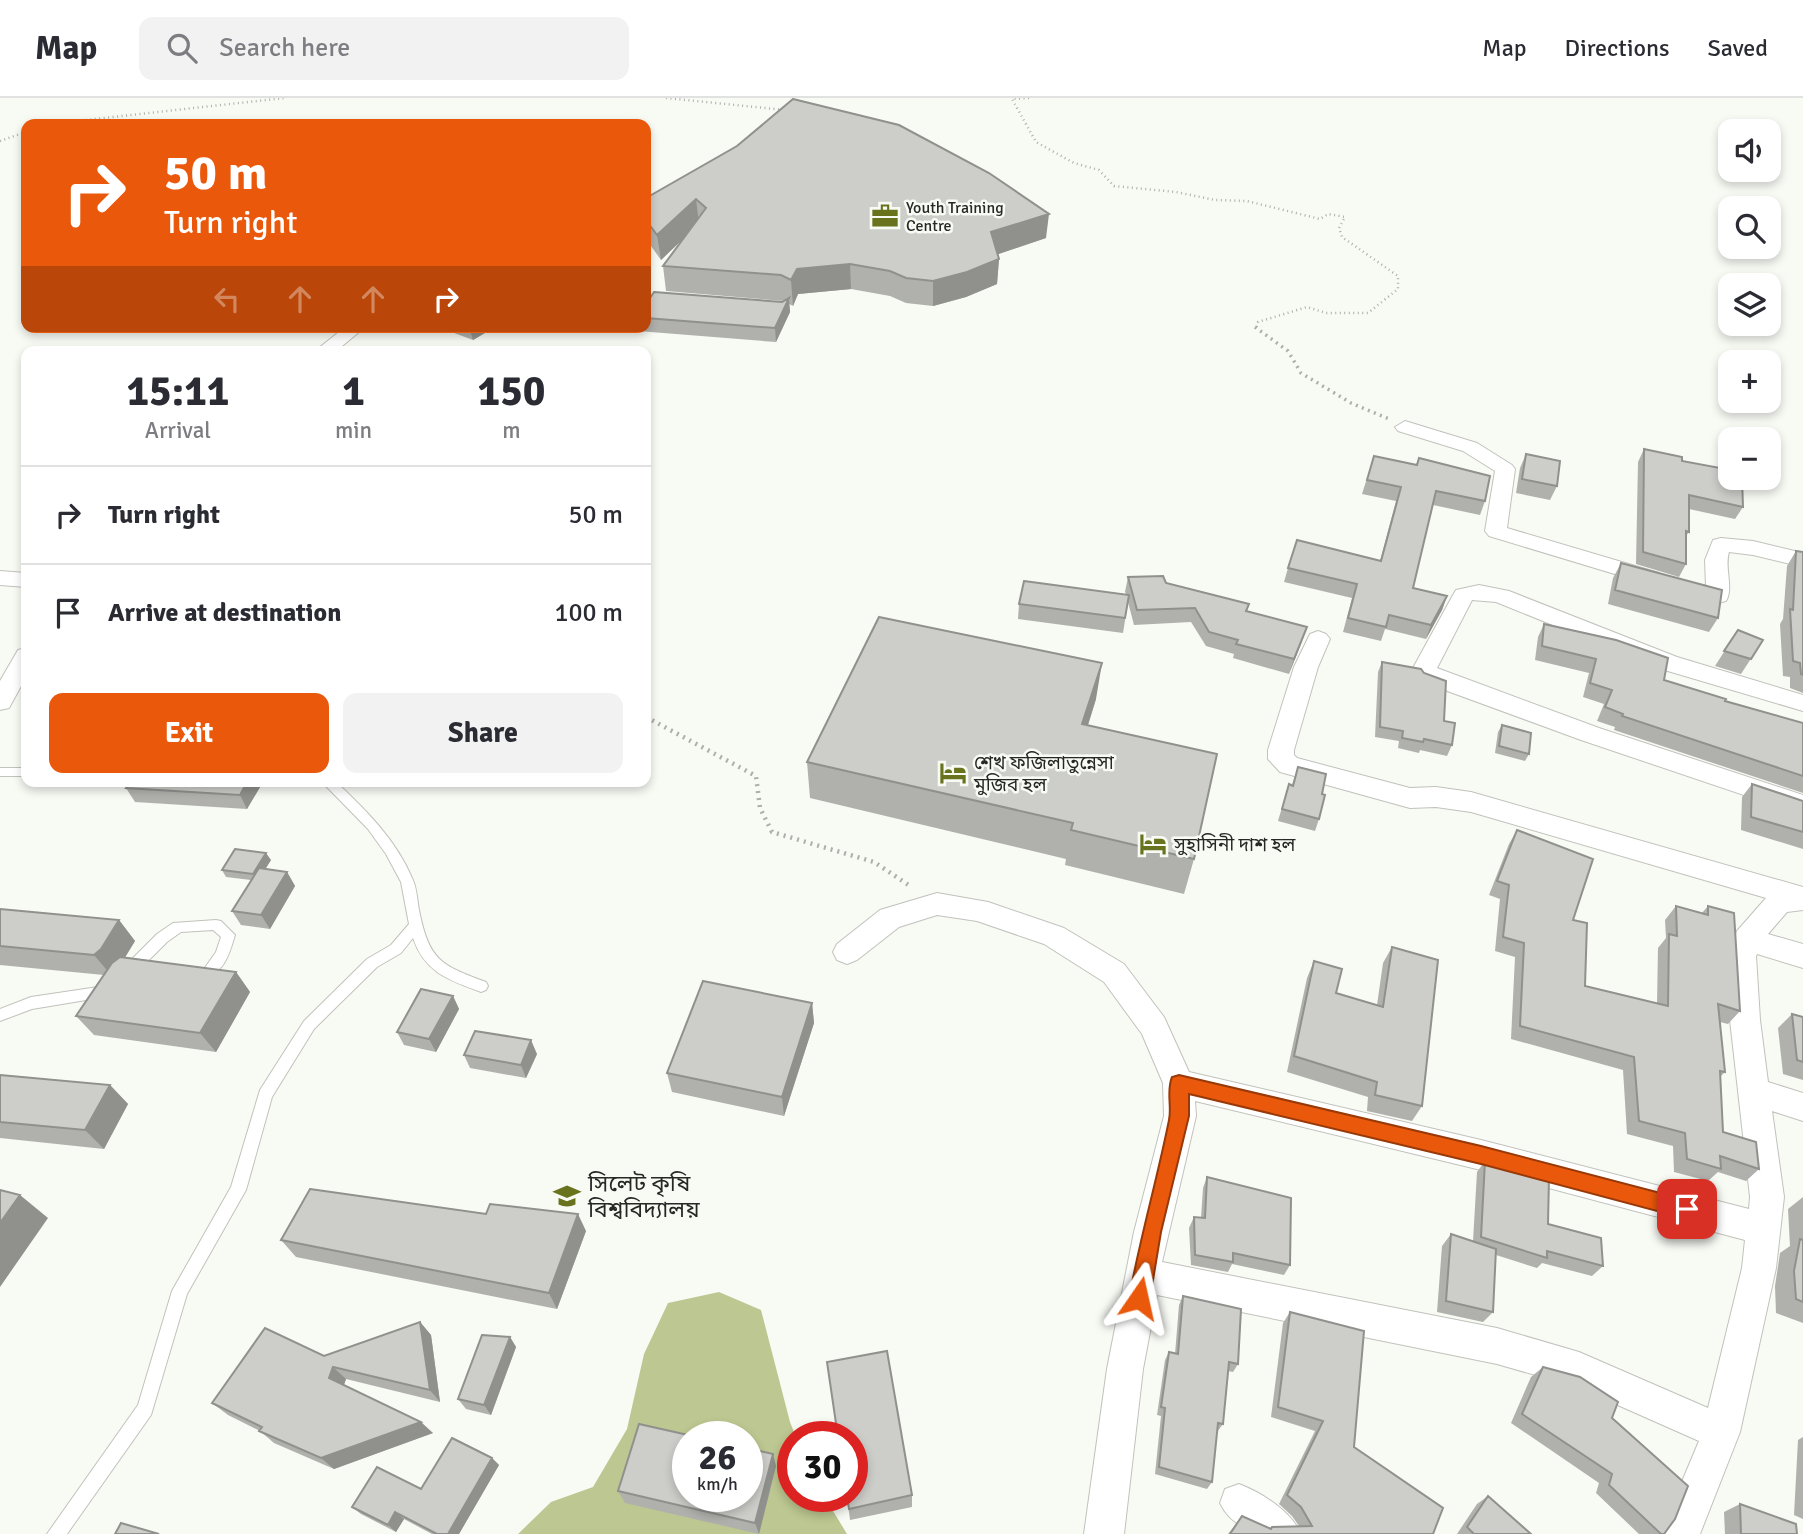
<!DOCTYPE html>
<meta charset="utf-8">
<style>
body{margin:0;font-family:Signika,"Noto Sans Bengali",sans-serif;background:#f2f2f3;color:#2b2b33;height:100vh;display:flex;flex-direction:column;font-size:26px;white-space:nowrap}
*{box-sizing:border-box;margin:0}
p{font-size:23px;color:#7c7c81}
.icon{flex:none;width:38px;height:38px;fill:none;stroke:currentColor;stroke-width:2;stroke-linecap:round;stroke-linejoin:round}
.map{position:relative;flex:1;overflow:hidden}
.side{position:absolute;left:21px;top:248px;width:630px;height:441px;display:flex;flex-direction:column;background:#fff;border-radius:14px;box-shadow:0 4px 10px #0003}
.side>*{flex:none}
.top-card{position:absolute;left:21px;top:21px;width:630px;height:214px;border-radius:14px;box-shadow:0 4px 10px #0003;background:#ea580c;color:#fff;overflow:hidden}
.fabs{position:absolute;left:1718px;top:21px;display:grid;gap:14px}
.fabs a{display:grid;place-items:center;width:63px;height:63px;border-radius:14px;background:#fff;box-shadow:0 4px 10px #0003;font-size:35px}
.speed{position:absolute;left:672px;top:1323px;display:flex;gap:14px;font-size:35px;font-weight:700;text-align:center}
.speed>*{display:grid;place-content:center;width:91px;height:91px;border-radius:50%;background:#fff;box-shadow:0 4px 10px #0003;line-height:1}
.speed small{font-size:18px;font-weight:400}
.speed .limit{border:10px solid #d22;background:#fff;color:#111}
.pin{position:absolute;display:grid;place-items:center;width:60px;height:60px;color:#fff;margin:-30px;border-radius:14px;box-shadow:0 4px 10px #0006}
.me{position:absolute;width:77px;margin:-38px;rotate:11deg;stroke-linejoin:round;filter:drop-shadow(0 0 5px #0008)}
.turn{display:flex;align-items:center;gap:24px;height:147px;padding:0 28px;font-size:32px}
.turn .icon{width:91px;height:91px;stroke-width:2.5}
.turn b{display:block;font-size:49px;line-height:60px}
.lanes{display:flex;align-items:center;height:66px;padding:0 28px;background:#0003;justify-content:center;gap:35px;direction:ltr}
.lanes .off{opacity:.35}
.eta{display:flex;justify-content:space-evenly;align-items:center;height:119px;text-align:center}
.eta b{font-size:42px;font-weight:700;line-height:49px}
.button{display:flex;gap:14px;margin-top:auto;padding:14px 28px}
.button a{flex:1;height:80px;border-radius:14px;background:#ea580c;color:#fff;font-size:28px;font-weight:700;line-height:80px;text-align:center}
.button a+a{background:#f2f2f3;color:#2b2b33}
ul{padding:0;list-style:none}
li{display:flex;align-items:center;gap:21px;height:98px;padding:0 28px;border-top:2px solid #e1e1e2}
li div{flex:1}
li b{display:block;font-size:26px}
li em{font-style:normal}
header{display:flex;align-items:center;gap:42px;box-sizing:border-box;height:98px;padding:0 35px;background:#fff;border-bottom:2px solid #e1e1e2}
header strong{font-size:33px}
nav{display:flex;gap:38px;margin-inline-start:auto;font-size:24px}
.search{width:490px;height:63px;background:#f2f2f3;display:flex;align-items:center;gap:18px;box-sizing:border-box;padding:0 24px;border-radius:14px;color:#7c7c81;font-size:26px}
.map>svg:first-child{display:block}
.water{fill:#bdc791;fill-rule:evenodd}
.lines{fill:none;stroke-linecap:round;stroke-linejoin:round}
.lane-casing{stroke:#c1c2bc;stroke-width:2}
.street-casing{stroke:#c1c2bc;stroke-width:2}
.path-far2{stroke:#adafaa;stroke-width:2.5;stroke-dasharray:1 3.5;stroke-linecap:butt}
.path-far1{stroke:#adafaa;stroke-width:3.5;stroke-dasharray:2 4.5;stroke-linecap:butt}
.path{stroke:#adafaa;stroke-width:4.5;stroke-dasharray:2 5;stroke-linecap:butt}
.lane{fill:#fff;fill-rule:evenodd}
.street{fill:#fff;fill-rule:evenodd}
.wall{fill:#b0b1ad}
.shaded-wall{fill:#90908d}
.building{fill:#cdcec9;stroke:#90908d;stroke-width:2}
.route{fill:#ea580c;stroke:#983908;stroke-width:2}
.labels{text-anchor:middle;stroke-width:5;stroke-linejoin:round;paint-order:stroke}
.far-poi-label{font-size:16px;fill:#272826;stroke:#f8faf4;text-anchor:start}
.poi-label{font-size:19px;fill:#272826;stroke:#f8faf4;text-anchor:start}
.near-poi-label{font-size:23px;fill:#272826;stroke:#f8faf4;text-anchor:start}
</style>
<header>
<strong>Map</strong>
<div class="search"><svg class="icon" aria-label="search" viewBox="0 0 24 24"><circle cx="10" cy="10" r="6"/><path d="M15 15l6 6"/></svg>Search here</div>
<nav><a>Map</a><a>Directions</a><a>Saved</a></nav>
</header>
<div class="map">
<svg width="1803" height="1436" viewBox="0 0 1803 1436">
<rect width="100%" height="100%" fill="#f8faf4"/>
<path class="water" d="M719,1194L761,1212L790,1324L796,1339H793V1398H824L847,1436H518L551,1404L593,1389L627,1331L644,1256L668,1205ZM688,1339H747V1398H688Z"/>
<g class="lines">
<defs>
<path id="lane" d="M0,670H26V678H0Z
M322,684H336C366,712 396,742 412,780C417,790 417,801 419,812C429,862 440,867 486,884L488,888L486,892L481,894C449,882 425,875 413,840L401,855L377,869L314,931L272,999L246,1092L187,1196L151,1317L67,1436H47L138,1307L172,1193L231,1089L260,992L304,923L367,861L391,847L409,826L401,784L386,756L368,731Z
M216,822L221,823L235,837C231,850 224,879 206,875L204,871L216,854L221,839L213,832L181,834L167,844L134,877L129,879L124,877L122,873L124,869L157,836L173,825Z
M105,888L110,890L112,894L110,898L32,911L0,923V911L31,899Z"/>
<path id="street" d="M345,229H365L335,254H314Z
M1405,323L1477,345L1512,367L1515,371L1507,430L1659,475L1662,480L1659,485L1651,487L1489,438L1485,433L1495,373L1463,353L1398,333L1395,329Z
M1721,440L1753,443L1803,455V469L1753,457L1729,454C1724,470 1734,490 1726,503L1718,505L1683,497L1680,492L1683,487L1691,485L1706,488L1705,462L1713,442Z
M0,473L26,475V489L0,487Z
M1479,487L1509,493L1677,559L1803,597V613L1661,571L1496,504L1472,502L1437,570L1599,630L1803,697V717L1581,642L1420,583L1413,570L1453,497L1456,492Z
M1318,533L1326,536L1330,541L1318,569L1294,652V657L1297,660L1410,690L1436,689L1471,694L1803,789V812L1787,814L1768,836L1803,846V870L1757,856L1756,858L1760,922L1768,984L1803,995V1023L1772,1013L1784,1099L1776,1170L1740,1334L1700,1436H1660L1699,1343L1577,1289L1497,1266L1157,1197L1143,1271L1124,1436H1084L1107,1271L1134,1134L1164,1018L1163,985L1142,936L1104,884L1044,846L977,823L937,817L899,829L857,862L847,866L837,862L833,854L837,846L880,812L890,809L937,795L988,804L1064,830L1124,866L1164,919L1189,974L1481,1042L1749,1111L1750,1099L1730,922L1728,858L1737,833L1766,800L1471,714L1436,709L1410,710L1280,674L1268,661V652L1294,569L1310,536ZM1195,1003L1481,1072L1745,1142L1742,1170L1708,1310L1579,1254L1497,1230L1162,1164L1196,1018Z
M26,550V579L9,610L0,612V583L18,552Z
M1239,1386C1262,1395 1291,1413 1301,1436C1266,1436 1235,1436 1220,1405L1225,1391Z"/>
</defs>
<use href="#lane" class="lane-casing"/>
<use href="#street" class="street-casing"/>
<path class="path-far2" d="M666,0L785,12
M1029,0L1012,1L1036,44L1074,65L1099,72L1114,88L1176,94L1215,102L1247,103L1320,121L1328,116L1345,119L1339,130L1342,139L1398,178V191L1368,215H1326L1307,209L1258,224L1256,231
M50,26L284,0
M0,43L26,34"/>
<path class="path-far1" d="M1255,229L1288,253L1301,275L1351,305L1389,321"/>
<path class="path" d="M646,619L756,678L760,710L772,734L874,764L910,788"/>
<use href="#lane" class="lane"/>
<use href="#street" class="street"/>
</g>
<path class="wall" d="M737,48L1046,140L997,156L999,161L997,186L966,199L933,208L906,205L890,198L851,191L798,196L793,208L789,206L790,214L776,244L638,233V229H646V206L782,204L784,203L666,193L663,168L682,141L661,162L646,141V100Z
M438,229H495L473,242Z
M1644,351L1682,363L1743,409L1735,421L1689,411V434L1686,438V466L1679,479L1636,466L1638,364Z
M1526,356L1557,388L1550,402L1516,395L1520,370Z
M1374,358L1416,367L1419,360L1485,403L1480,417L1433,407L1413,490L1447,498L1442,512L1426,541L1385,531L1381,543L1343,534L1352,500L1284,484L1288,470L1380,463L1396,403L1362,396Z
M1796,453L1803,454V595L1790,590V579L1783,578L1780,526L1783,521L1787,468Z
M1621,465L1718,520L1709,534L1608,506L1613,480Z
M1128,479L1166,485L1249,506L1247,513L1302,543L1289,576L1233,560L1234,556L1206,548L1191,524L1134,527L1128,504L1123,535L1018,521L1019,506L1126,496L1125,494Z
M1544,526L1664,582L1725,603L1803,625V695L1614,632L1615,629L1597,623L1604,606L1583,599L1589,575L1535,562L1538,539Z
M1738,532L1763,542L1741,576L1715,568Z
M1382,564L1444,623L1452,647L1447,658L1420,652L1419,655L1398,650L1399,643L1375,639L1378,574Z
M1096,601L1088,627L1194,761L1184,796L1065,767L1066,761L810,700L807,664Z
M1502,627L1529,656L1525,663L1495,655L1498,634Z
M1298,669L1322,696L1319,721L1315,733L1278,723L1289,686L1292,687Z
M130,684H263L247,711L135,704L126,690Z
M1752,686L1803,703V751L1741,732L1742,699Z
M1517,732L1573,822L1585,888L1657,906L1658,850L1666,840L1665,822L1676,808L1702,815L1708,808L1740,913L1728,926L1720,924L1725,974L1720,979L1723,1034L1759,1071L1746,1083L1718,1074L1708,1083L1674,1074L1673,1048L1627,1036L1623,972L1511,941L1515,859L1495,853L1500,801L1489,797L1509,746Z
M271,762L265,771L287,774L295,788L270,831L241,827L232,813L251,782L226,779L222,772Z
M0,811L119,822L135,843L125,859L236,874L250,894L216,954L94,937L76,918L104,877L0,867Z
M1392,849L1422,1008L1412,1023L1367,1013L1368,999L1287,974L1307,880L1314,863L1336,895L1377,907L1383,865Z
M453,898L459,911L436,954L404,947L397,934Z
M812,905L814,925L784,1018L672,994L667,975Z
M1792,916L1803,919V982L1783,976L1778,930Z
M537,956L526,980L470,970L464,957Z
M0,977L110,987L128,1006L104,1051L0,1040Z
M1485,1063L1548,1126L1603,1168L1592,1178L1542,1165L1537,1170L1496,1157L1493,1214L1483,1224L1437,1214L1442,1148L1451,1136L1473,1143L1477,1074Z
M1207,1079L1290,1167L1284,1177L1232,1166L1228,1174L1191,1167L1189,1130L1194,1119L1201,1120L1203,1090Z
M1803,1099V1225L1776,1215L1775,1188L1780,1155L1790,1148L1788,1111Z
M586,1133L557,1211L296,1159L281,1142Z
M1183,1198L1238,1266L1233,1274L1228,1273L1223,1326L1217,1334L1212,1384L1207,1391L1155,1376L1161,1318L1157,1317L1165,1262L1169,1254L1175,1256L1179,1207Z
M1290,1214L1354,1349L1433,1436H1228L1242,1418L1270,1431L1272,1429L1299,1428L1292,1418L1279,1406L1315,1333L1271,1319L1283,1225Z
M420,1224L431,1237L440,1304L346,1281L344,1287L433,1335L334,1371L274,1345L260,1333L228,1317L212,1305L324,1258Z
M510,1239L516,1249L491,1317L466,1311L458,1301Z
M1543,1269L1612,1320L1664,1436H1639L1596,1395L1599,1385L1511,1325L1531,1279Z
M1803,1339V1421L1794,1417L1798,1342Z
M773,1356L776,1368L759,1436L625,1405L618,1393Z
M492,1360L499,1367L459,1436H432L404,1421L396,1434L361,1416L352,1409L421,1391Z
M912,1397V1409L850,1422L847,1398Z
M1488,1398L1531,1436H1457L1477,1406Z
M1740,1406L1797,1436H1725L1724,1414Z"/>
<path class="shaded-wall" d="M696,101L699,126L661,162L657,137Z
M1049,116L1046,140L990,159L991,134Z
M999,161L997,186L966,199L933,208V183Z
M850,166L851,191L798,196L793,208L791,182L797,171Z
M789,200L790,214L776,244L775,230Z
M469,229H495L473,242Z
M1447,498L1442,512L1426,541L1431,527Z
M1307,529L1302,543L1289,576L1294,561Z
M1102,565L1096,601L1077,662L1082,626Z
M247,684H263L247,711L240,697Z
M266,755L271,762L258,783L253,776Z
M287,774L295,788L270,831L261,817Z
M119,822L135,843L118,871L111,877L94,857Z
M236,874L250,894L216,954L200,935Z
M453,898L459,911L436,954L429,941Z
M812,905L814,925L784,1018L782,999Z
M531,942L537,956L526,980L521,967Z
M110,987L128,1006L104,1051L85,1032Z
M20,1097L48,1120L0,1189V1125Z
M578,1116L586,1133L557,1211L549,1195Z
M420,1224L431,1237L440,1304L430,1292Z
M510,1239L516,1249L491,1317L484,1307Z
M333,1269L346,1281L342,1292L329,1280Z
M421,1324L433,1335L334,1371L321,1360Z
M773,1356L776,1368L759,1436L755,1425Z
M492,1360L499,1367L459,1436H448Z
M395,1414L404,1421L396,1434L388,1427Z"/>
<path class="building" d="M793,1L899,27L989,75L1049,116L991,134L999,161L967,174L933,183L906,180L890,173L850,166L797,171L791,182L781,177L663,168L706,110L696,101L657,137L646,122V100L737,48Z
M654,194L782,204L789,200L775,230L646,220V206Z
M448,249L508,250L506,254H446Z
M1644,351L1682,359V363L1731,372V380H1742L1743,409L1689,397V434L1686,433V466L1643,454Z
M1526,356L1560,363L1557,388L1522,381Z
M1374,358L1417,367L1419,360L1490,378L1485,403L1436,393L1413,490L1447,498L1431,527L1389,517L1386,529L1348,520L1357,486L1288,470L1297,442L1381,463L1401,389L1367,382Z
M1796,453L1803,454V577L1801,576L1800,565L1793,563L1790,511L1793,512Z
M1621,465L1722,492L1718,520L1615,492Z
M1163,478L1166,485L1249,506L1246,513L1307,529L1294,561L1236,546L1238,542L1209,534L1195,510L1137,512L1128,479Z
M1024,483L1129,497L1125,520L1019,506Z
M879,519L1102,565L1082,626L1217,656L1194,761L1071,732L1073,725L807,664Z
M1544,526L1616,542L1668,560L1664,582L1726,601L1725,603L1803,625V678L1622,618L1623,616L1605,609L1612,592L1590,585L1596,561L1542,548Z
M1738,532L1763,542L1751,561L1724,553Z
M1382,564L1421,571L1424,575L1446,583L1444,623L1455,625L1452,647L1424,641L1423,644L1402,640L1403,633L1380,629Z
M1502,627L1531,635L1529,656L1499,648Z
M1298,669L1326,676L1322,696L1325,697L1319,721L1282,711L1289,686L1293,688Z
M130,684H247L240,697L126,690Z
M1752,686L1803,703V734L1751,719Z
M1517,732L1593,761L1573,822L1587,825L1585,888L1668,908L1669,836L1677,838L1676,808L1708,817V808L1734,815L1740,913L1718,906L1725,974L1720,973L1723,1034L1756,1044L1759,1071L1720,1058L1721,1071L1687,1061L1685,1035L1639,1023L1634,959L1520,928L1524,845L1503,839L1509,787L1497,783Z
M235,751L266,755L253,776L222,772Z
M259,770L287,774L261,817L232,813Z
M0,811L119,822L101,851L94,857L0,848Z
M1392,849L1438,862L1422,1008L1375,997L1377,984L1294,958L1314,863L1342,871L1336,895L1383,909Z
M120,859L236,874L200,935L76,918L112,865Z
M703,883L812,905L782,999L667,975Z
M421,891L453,898L429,941L397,934Z
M1792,916L1803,919V964L1797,962Z
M475,933L531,942L521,967L464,957Z
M0,977L110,987L85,1032L0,1024Z
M1485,1063L1549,1079L1548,1126L1601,1140L1603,1168L1547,1153V1160L1481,1139Z
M1207,1079L1291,1100L1290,1167L1233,1155V1164L1195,1157L1194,1119L1205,1120Z
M310,1091L486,1116L490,1106L578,1116L549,1195L281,1142Z
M0,1092L20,1097L0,1125Z
M1451,1136L1496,1151L1493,1214L1446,1203Z
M1800,1141L1803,1142V1204L1796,1201L1794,1173Z
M1183,1198L1241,1211L1238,1266L1229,1264L1223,1326L1218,1325L1212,1384L1159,1369L1165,1310L1161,1309L1169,1254L1178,1256Z
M1290,1214L1364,1233L1354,1349L1443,1410L1433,1436H1230L1242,1418L1271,1431L1272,1429L1312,1428L1301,1409L1287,1397L1323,1323L1278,1309Z
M420,1224L430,1292L333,1269L329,1280L421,1324L321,1360L259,1333L262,1329L212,1305L265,1230L324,1258Z
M482,1237L510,1239L484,1307L458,1301Z
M887,1253L912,1397L849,1411L847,1398H852V1339H838L827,1264Z
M1543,1269L1580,1279L1618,1304L1612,1320L1688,1388L1675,1421L1664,1436H1661L1609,1387L1612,1376L1522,1316Z
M639,1326L697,1339H688V1398H747V1350L773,1356L755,1425L618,1393Z
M452,1340L492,1360L448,1436H437L395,1414L388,1427L352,1409L377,1369L421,1391Z
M1488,1398L1531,1436H1474L1467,1429Z
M1740,1406L1796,1426L1797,1436H1741Z
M121,1425L159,1436H115Z"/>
<path class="route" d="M1179,977L1481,1048L1687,1102L1694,1104L1697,1111L1694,1118L1687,1121L1481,1066L1189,996V1018L1161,1134L1150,1200L1147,1208L1139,1211L1132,1208L1129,1200C1140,1140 1157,1082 1169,1022C1172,1008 1166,993 1172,979Z"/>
<defs>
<symbol id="office-bare" viewBox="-9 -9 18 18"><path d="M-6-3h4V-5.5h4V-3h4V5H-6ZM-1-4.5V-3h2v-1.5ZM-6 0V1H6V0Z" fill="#69731d" stroke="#f8faf4" stroke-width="2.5" paint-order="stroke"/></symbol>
<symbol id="hotel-bare" viewBox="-9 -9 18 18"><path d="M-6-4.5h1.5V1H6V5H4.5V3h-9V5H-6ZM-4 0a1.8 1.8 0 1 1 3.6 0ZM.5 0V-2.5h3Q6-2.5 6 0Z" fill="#69731d" stroke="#f8faf4" stroke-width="2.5" paint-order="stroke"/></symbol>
<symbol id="university-bare" viewBox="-9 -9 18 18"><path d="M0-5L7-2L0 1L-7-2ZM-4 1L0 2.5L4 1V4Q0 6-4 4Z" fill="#69731d" stroke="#f8faf4" stroke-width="2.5" paint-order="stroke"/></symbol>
</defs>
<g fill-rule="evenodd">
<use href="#office-bare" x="866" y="99" width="38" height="38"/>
<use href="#hotel-bare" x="934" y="656" width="38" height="38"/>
<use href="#hotel-bare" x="1134" y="727" width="38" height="38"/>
<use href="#university-bare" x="548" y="1079" width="38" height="38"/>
</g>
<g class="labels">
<g class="far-poi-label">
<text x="906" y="115">Youth Training<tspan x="906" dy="18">Centre</tspan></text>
</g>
<g class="poi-label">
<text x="974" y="671">শেখ ফজিলাতুন্নেসা<tspan x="974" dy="22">মুজিব হল</tspan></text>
<text x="1174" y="753">সুহাসিনী দাশ হল</text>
</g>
<g class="near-poi-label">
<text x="588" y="1093">সিলেট কৃষি<tspan x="588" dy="26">বিশ্ববিদ্যালয়</tspan></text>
</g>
</g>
</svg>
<div class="fabs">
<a><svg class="icon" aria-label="sound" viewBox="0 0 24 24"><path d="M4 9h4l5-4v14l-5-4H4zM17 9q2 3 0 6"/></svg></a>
<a><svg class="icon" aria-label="search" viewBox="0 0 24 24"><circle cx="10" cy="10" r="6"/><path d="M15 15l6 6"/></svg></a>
<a><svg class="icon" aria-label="layers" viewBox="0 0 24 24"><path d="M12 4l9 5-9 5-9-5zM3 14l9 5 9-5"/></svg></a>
<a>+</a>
<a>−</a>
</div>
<div class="speed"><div>26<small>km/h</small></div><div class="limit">30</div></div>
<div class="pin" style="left:1687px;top:1111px;background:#d93025"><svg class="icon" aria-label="arrive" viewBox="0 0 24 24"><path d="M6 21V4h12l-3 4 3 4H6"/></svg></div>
<svg class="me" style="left:1139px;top:1200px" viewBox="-20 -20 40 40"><path d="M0-17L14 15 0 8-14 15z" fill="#ea580c" stroke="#fff" stroke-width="4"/></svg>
<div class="top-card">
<div class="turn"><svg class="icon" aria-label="right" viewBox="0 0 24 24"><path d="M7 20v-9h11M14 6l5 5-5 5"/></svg><div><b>50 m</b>Turn right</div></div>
<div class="lanes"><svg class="icon off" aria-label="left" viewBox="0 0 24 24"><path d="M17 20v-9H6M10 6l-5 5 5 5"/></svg><svg class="icon off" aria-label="ahead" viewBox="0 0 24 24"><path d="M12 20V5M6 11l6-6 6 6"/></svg><svg class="icon off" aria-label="ahead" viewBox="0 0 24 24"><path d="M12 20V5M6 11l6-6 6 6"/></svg><svg class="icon" aria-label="right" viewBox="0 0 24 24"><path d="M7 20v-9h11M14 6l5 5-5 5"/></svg></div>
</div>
<section class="side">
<div class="eta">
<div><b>15:11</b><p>Arrival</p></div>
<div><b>1</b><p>min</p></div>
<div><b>150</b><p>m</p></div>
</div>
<ul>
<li><svg class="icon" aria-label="right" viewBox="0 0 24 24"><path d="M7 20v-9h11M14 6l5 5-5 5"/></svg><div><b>Turn right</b></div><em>50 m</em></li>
<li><svg class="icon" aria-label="arrive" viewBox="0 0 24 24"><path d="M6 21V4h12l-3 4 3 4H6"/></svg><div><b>Arrive at destination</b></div><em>100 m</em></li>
</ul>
<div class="button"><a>Exit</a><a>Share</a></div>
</section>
</div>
